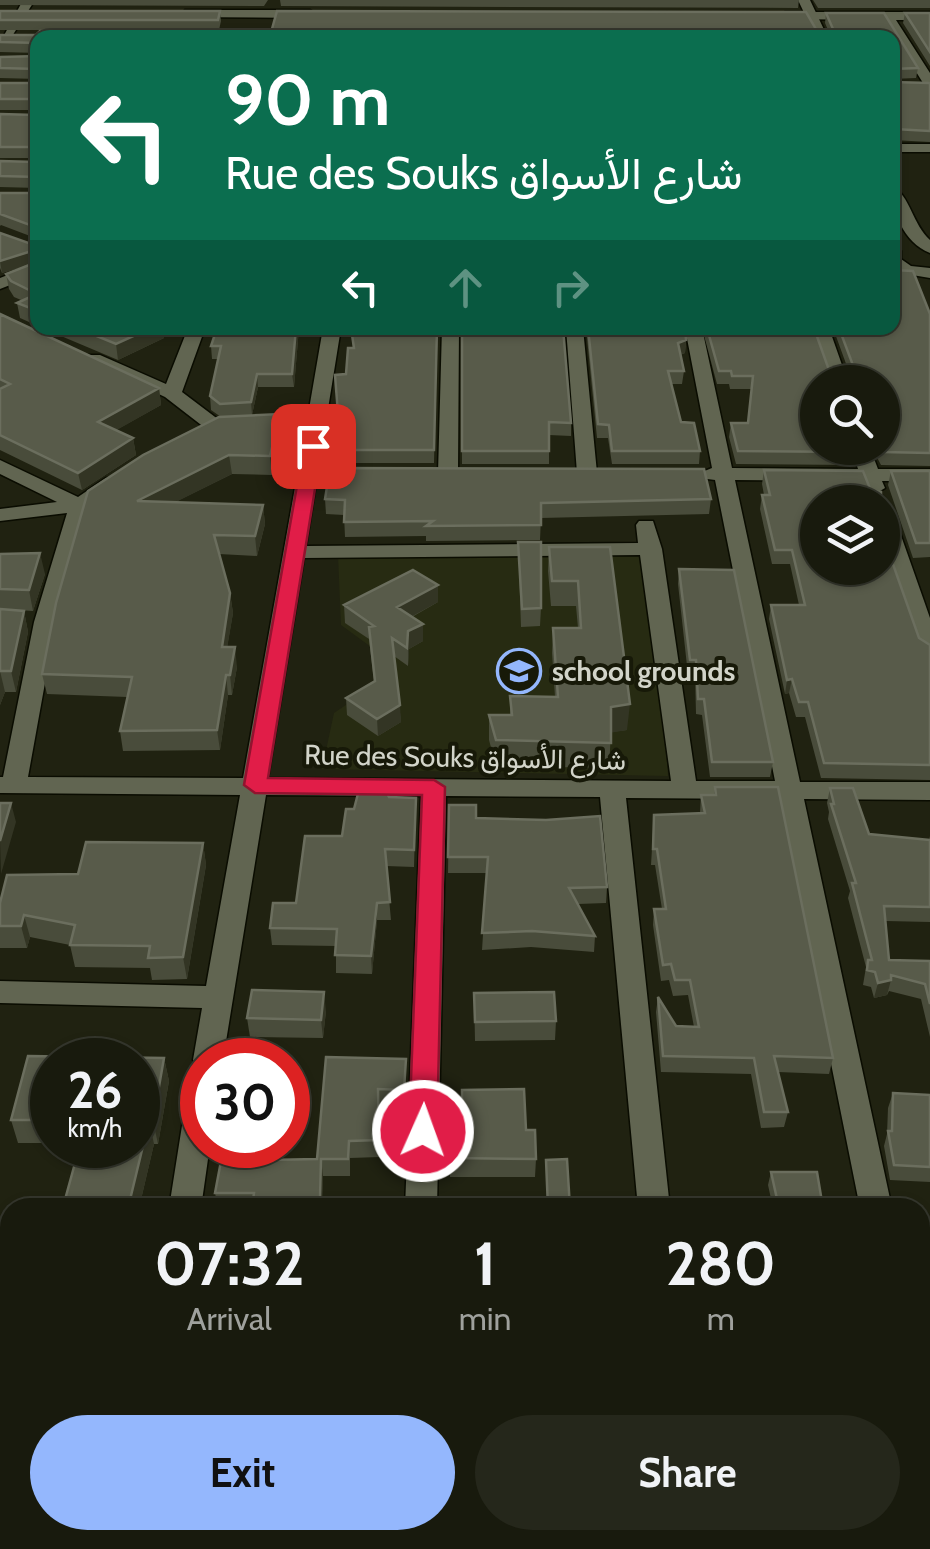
<!DOCTYPE html>
<meta charset="utf-8">
<style>
body{margin:0;font-family:Cabin,Vazirmatn,sans-serif;background:#25271b;color:#f1f3f6;height:100vh;display:flex;flex-direction:column;font-size:38px;white-space:nowrap}
*{box-sizing:border-box;margin:0}
p{font-size:32px;color:#9fa19d}
.icon{flex:none;width:55px;height:55px;fill:none;stroke:currentColor;stroke-width:2;stroke-linecap:round;stroke-linejoin:round}
.map{position:relative;flex:1;overflow:hidden}
.drawer{position:absolute;left:0px;top:1198px;width:930px;height:352px;display:flex;flex-direction:column;background:#181a0d;border-radius:30px 30px 0 0;box-shadow:0 2px 8px #0004,0 0 0 2px #36382e}
.drawer>*{flex:none}
.top-card{position:absolute;left:30px;top:30px;width:870px;height:305px;border-radius:20px;box-shadow:0 2px 8px #0004,0 0 0 2px #36382e;background:#0b6e4f;color:#fff;overflow:hidden}
.tools{position:absolute;left:800px;top:365px;display:grid;gap:20px}
.tools a{display:grid;place-items:center;width:100px;height:100px;border-radius:50%;background:#181a0d;box-shadow:0 2px 8px #0004,0 0 0 2px #36382e;font-size:50px}
.speed{position:absolute;left:30px;top:1038px;display:flex;gap:20px;font-size:50px;font-weight:700;text-align:center}
.speed>*{display:grid;place-content:center;width:130px;height:130px;border-radius:50%;background:#181a0d;box-shadow:0 2px 8px #0004,0 0 0 2px #36382e;line-height:1}
.speed small{font-size:25px;font-weight:400}
.speed .limit{border:15px solid #d22;background:#fff;color:#111}
.pin{position:absolute;display:grid;place-items:center;width:85px;height:85px;color:#fff;margin:-42px;border-radius:20px;box-shadow:0 5px 15px #0006}
.me{position:absolute;width:110px;margin:-55px;rotate:2deg;stroke-linejoin:round;filter:drop-shadow(0 0 8px #0008)}
.turn{display:flex;align-items:center;gap:35px;height:210px;padding:0 30px;font-size:45px}
.turn .icon{width:130px;height:130px;stroke-width:2.5}
.turn b{display:block;font-size:70px;line-height:85px}
.lanes{display:flex;align-items:center;height:95px;padding:0 30px;background:#0003;justify-content:center;gap:50px;direction:ltr}
.lanes .off{opacity:.35}
.eta{display:flex;justify-content:space-evenly;align-items:center;height:170px;text-align:center}
.eta b{font-size:60px;font-weight:700;line-height:70px}
.button{display:flex;gap:20px;margin-top:auto;padding:20px 30px}
.button a{flex:1;height:115px;border-radius:60px;background:#94b7fd;color:#111;font-size:40px;font-weight:700;line-height:115px;text-align:center}
.button a+a{background:#25271b;color:#f1f3f6}
.map>svg:first-child{display:block}
.built{fill:#272b12}
.lines{fill:none;stroke-linecap:round;stroke-linejoin:round}
.minor-casing{stroke:#0a0c01;stroke-width:3}
.tertiary-casing{stroke:#0a0c01;stroke-width:3}
.minor{fill:#616551;fill-rule:evenodd}
.tertiary{fill:#616551;fill-rule:evenodd}
.wall{fill:#494c3b}
.shaded-wall{fill:#333524}
.building{fill:#585b4a;stroke:#6b6e5e;stroke-width:2.5}
.route{fill:#e11d48;stroke:#92132f;stroke-width:2.5}
.labels{text-anchor:middle;stroke-width:8;stroke-linejoin:round;paint-order:stroke}
.poi-label{font-size:28px;font-weight:bold;fill:#d2d4c9;stroke:#171908;text-anchor:start}
.street-label{font-size:28px;fill:#d2d4c9;stroke:#171908}
</style>
<div class="map">
<svg width="930" height="1549" viewBox="0 0 930 1549">
<rect width="100%" height="100%" fill="#202211"/>
<path class="built" d="M338,555L646,556L653,562L668,776L322,769L334,713L374,686L382,655L341,625Z"/>
<g class="lines">
<defs>
<path id="minor" d="M23,0H35L9,41H1Z
M185,10H310L316,14L310,18L181,17Z
M785,12H930V20H896L930,73V87L923,83L884,20L781,19Z
M185,33L232,34L238,38L179,37Z
M892,144H930V152H892Z
M38,263V274L0,289V278Z
M188,328H267L258,333L203,334L182,392L223,423V431H209L165,397L85,359L88,355H100L166,384Z
M323,328H341L306,546L638,543L636,525L639,521H653L662,549L696,781H775L715,480L700,478L697,474L712,468L685,328H702L732,468L858,469L851,448H870L878,469H930V481H882L885,488L875,494L868,492L862,481L735,480L800,782H930V800L804,799L892,1208H860L778,799L626,798L670,1208H638L600,797L446,796L437,1208H405L421,796L266,795L223,1060H202V1070L193,1060L202,1008L0,1003V981L206,986L240,795L0,793V777H3L34,622L67,513L0,521V509L57,502L0,474V460L78,497L106,478H120L123,482L88,508L56,622L28,777L243,778L306,426L248,430L239,424L248,418L308,415ZM640,555L671,781L268,778L304,558Z
M442,328H459L458,473L448,479L438,473Z
M566,328H583L597,473L587,479L577,473Z
M812,328H829L848,382H830Z
M882,504L892,510L930,618V658L919,651L882,542Z
M202,1082V1145H210L201,1208H169L187,1094L191,1085Z
M0,1349H10V1383H0Z
M457,1540H495V1549H457Z
M723,1540H761L762,1549H724Z"/>
<path id="tertiary" d="M798,0H810L828,38H816Z
M892,185C910,196 913,225 930,240V253C903,242 892,212 892,185Z
M892,250L901,251V259L911,266L930,268V278L900,273L892,267Z
M920,1367H930V1401H920Z
M178,1540H216L214,1549H176Z"/>
</defs>
<use href="#minor" class="minor-casing"/>
<use href="#tertiary" class="tertiary-casing"/>
<use href="#minor" class="minor"/>
<use href="#tertiary" class="tertiary"/>
</g>
<path class="wall" d="M0,0H268L264,6L0,5Z
M280,0H799L798,8L281,6Z
M813,0H930V8H818Z
M0,11H220L221,21L219,30H0Z
M277,11L806,12L817,31L828,30L825,23L826,13H884L918,68L916,78L892,79V38H270Z
M905,13H930V66L903,23Z
M0,35L38,38V53L0,52Z
M38,56V79L0,78V57Z
M38,82V188L0,187V161L36,162L37,158H0V114L36,115L37,110H0V83H36Z
M892,82L930,83V142L892,140Z
M38,191V239L1,225L0,226V193H36Z
M0,233L34,245L38,243V326L20,318L17,303L21,300L14,297L9,289L6,274L37,262L2,273L0,268Z
M0,314L159,388L161,405L116,430L133,438L136,455L82,490L0,450Z
M930,314V466L881,465L872,448H882V382H818L855,452L853,465L736,464L729,437L731,423H748L752,389H730L729,384H717L702,328H814L829,370L849,372L833,328H892Z
M42,328H162L164,338L118,360Z
M217,328H299L294,387H258L252,415L281,432L272,475L232,474L175,502L263,505L265,524L257,556L219,554L230,593L233,613L227,647L237,667L232,695H228L220,750L123,751L120,731L127,697L47,694L42,674L221,417L211,410L210,396L218,359H212L211,346Z
M351,328H440H437L434,463H335L334,450L346,374L353,348Z
M461,328L571,423V436L549,435V464H462Z
M586,328H685L686,340L685,353L680,355L684,371L682,384H671L681,422L700,451L699,464H612L608,438H597Z
M764,470L818,502L919,638L930,645V780L821,778L805,717H796L789,693L785,694L769,619L771,605H799L790,564H772L760,509L762,495H764L762,484Z
M891,471H930V557L913,558L888,485Z
M325,499H711L709,514L541,518L540,540L426,541V536L345,537L344,515L326,514Z
M518,542L541,608L540,626L521,627Z
M549,547H610L627,730L611,732L609,768L496,766L489,740V715H510V696L555,697L552,653L553,628H578L576,606H551L548,571Z
M0,554L45,574L33,611L18,610L24,611L28,632L16,692H5L0,705Z
M679,569L773,762L770,777H710L702,715L696,714L695,675H688L678,584Z
M438,602L412,617L423,624V641L409,649L408,666L394,656L401,722L378,736L347,715L346,698L374,681L369,639L345,623L344,605Z
M715,787L833,1058L829,1074L778,1072L788,1112L784,1127L761,1128L751,1074L661,1072L656,1012L658,997L676,1026L694,1027L688,995L673,996L669,980L661,981L653,925L654,909H662L655,865H651L654,815L700,813L701,795H714Z
M830,788L869,834L929,840L930,836V922L886,921L889,960L930,961V1037L921,999L889,991L887,995L874,998L871,987L863,985L866,967L848,898L850,891L828,819L829,812L827,803Z
M389,797L416,798L414,867L386,866L391,920H377L372,974L336,973V946L272,945L270,928L296,903L342,836L354,809Z
M449,805L607,887L606,903L578,904L595,936L594,952L531,947L482,950L487,873H448Z
M203,843L206,865L187,979L152,980L150,968L75,967L70,945L30,937L27,948H0V903L78,874Z
M474,993L556,1021L555,1040L475,1041Z
M326,1011L323,1038L250,1037L247,1018Z
M28,1056L164,1058L169,1081L158,1144H154L139,1208H63L80,1145H138V1060H52V1143H18L11,1120Z
M326,1057L406,1059V1076L405,1107L379,1106L380,1157L350,1158V1176H323L322,1198L407,1208H218L215,1193L317,1159Z
M893,1093L930,1095V1182L890,1180L884,1146L887,1134L888,1108Z
M451,1107L536,1159L535,1177H450Z
M771,1172L823,1208H773L768,1185Z
M922,1246H930V1320L920,1275V1250Z
M785,1540H920L930,1549H786Z"/>
<path class="shaded-wall" d="M38,249V262L2,273L0,261Z
M151,328H162L164,338L118,360L116,344Z
M296,328H299L294,387L292,374Z
M686,340L685,353L676,356L678,343Z
M257,374L258,387L252,415L251,402Z
M159,388L161,405L101,439L98,422Z
M280,414L281,432L272,475L270,456Z
M133,438L136,455L82,490L78,473Z
M229,455L232,474L140,520L137,501Z
M263,505L265,524L257,556L255,536Z
M40,553L45,574L33,611L29,590Z
M438,585V602L398,624L397,607Z
M230,593L233,613L224,667L222,647Z
M24,611L28,632L16,692L11,671Z
M423,624V641L409,649L408,666V631Z
M235,647L237,667L232,695L230,675Z
M0,671L5,692L0,705Z
M226,675L228,695L220,750L217,730Z
M792,679L789,693L785,694L787,680Z
M630,704L627,730L609,733L611,707Z
M400,705L401,722L378,736L377,719Z
M11,803L16,822L1,874L0,841Z
M203,843L206,865L187,979L183,957Z
M377,903V920L372,974L371,956Z
M24,915L30,937L27,948L21,926Z
M891,980L887,995L874,998L878,983Z
M324,992L326,1011L323,1038L321,1020Z
M164,1058L169,1081L158,1144L153,1121Z
M149,1121L154,1144L139,1208H128Z
M321,1159L323,1176L322,1208L320,1198Z
M76,1540H89L87,1549H74Z"/>
<path class="building" d="M0,11H220L218,20H0Z
M277,11L806,12L817,31L833,29L826,13H884L918,68L892,69V38H296L270,36Z
M905,13H930V52Z
M40,31H216V38H38V43L0,42V35H36Z
M38,56V69L0,68V57Z
M38,82V101L36,99H0V83H36Z
M892,82L930,83V131L894,129L892,131Z
M38,110V148L36,147H0V114L36,115Z
M38,157V177L0,176V161L36,162Z
M38,191V228L0,214V193H36Z
M0,233L34,245L38,243V249L0,261Z
M38,260V311L17,303L37,294L11,281L6,274L37,262Z
M892,270L913,271L930,314V453L883,452L881,448H882V382H818V448H854L855,452L738,451L731,423H748L753,376H732L731,371H719L707,328H814L829,370L850,373L854,368L839,328H892Z
M0,314L159,388L98,422L133,438L78,473L0,435V389L10,384L0,379Z
M77,328H151L116,344Z
M217,328H296L292,374H257L251,402L220,404L210,396L221,346H211Z
M351,328H437L434,450H334L339,427L335,375L346,374L348,348H354Z
M462,328H563L571,423L549,422V451H462Z
M588,328H685L686,340L678,343L684,371H668L681,422L694,423L700,451H612L609,425L598,424Z
M280,414L270,456L229,455L137,501L263,505L255,536L214,535L230,593L222,647H235L230,675H226L217,730L120,731L132,677L42,674L56,603L88,491L143,455L219,417Z
M330,468L704,469L711,499L541,503V525L426,526L433,521L344,522L345,500L325,499Z
M764,470L863,471L871,491L881,492V502H818V568H882V533L919,638L930,645V765L824,763L808,702H799L792,679L787,680L771,605H805L792,550H775L762,495H770Z
M891,471H930V543H916Z
M518,542H541V608L522,609Z
M549,547H610L630,704L611,707V743L496,740L489,715H512L510,696L558,697L553,628H581L578,581H552Z
M40,553L29,590L0,589V554Z
M679,569L734,570L773,762H712L704,699H698L696,660H690Z
M413,570L438,585L397,607L423,624L408,631L407,648L392,638L400,705L377,719L346,698L375,681L369,627L374,626L344,605Z
M0,609L24,611L11,671H0Z
M361,782H382L389,797L416,798L414,850L385,849L390,902L377,903L371,956L335,955L337,929L270,928L273,903H296L305,836H342L346,809H354Z
M715,787H778L833,1058L774,1056L788,1112H764L754,1058L663,1056L658,997L676,1026L699,1027L690,980H675L671,964L663,965L654,909H666L657,849H653L654,815L705,813L701,795H716Z
M830,788H853L869,834L930,840V907L884,906L889,960L930,961V1004L925,984L891,975V980L878,983L875,972L867,970L868,960H872L852,883H856L831,804H834Z
M0,803H11L0,841Z
M449,805H476V818L546,820L600,816L607,887L569,888L595,936L532,931L482,933L488,857H448Z
M86,842L203,843L183,957L148,958L150,946L70,945L75,925L24,915L21,926H0V903L7,875L78,874Z
M252,990L324,992L321,1020L247,1018Z
M554,992L556,1021L475,1022L474,993Z
M28,1056L164,1058L153,1121H149L128,1208L63,1207L80,1145H138V1060H52V1120H11Z
M326,1057L406,1059L404,1090L378,1089L379,1140L349,1141L348,1159H321L320,1198L407,1201V1208H252L254,1193H215L221,1161L317,1159Z
M524,1089L526,1130H535L536,1159L450,1158L451,1107L462,1106V1090Z
M893,1093L930,1095V1167L894,1165L888,1131H892Z
M567,1159L570,1208H548L546,1160Z
M771,1172H817L823,1208H779Z
M922,1246H930V1282Z
M920,1431H930V1549H795L794,1540H920Z
M0,1498H10V1540H76L74,1549H0Z
M524,1540H628V1549H524Z"/>
<path class="route" d="M313,441L322,446L268,778L434,780L445,787L437,1131L433,1139L423,1143L413,1139L409,1131L422,795L255,793L244,785L304,446Z"/>
<defs>
<symbol id="school-ring" viewBox="-11 -11 22 22"><circle r="9.5" fill="#171908" stroke="#94b7fd" stroke-width="1.5"/><path d="M0-5L7-2L0 1L-7-2ZM-4 1L0 2.5L4 1V4Q0 6-4 4Z" fill="#94b7fd"/></symbol>
</defs>
<g fill-rule="evenodd">
<use href="#school-ring" x="494" y="646" width="50" height="50"/>
</g>
<g class="labels">
<g class="poi-label">
<text x="552" y="681">school grounds</text>
</g>
<g class="street-label">
<text transform="translate(465 757) rotate(1)" y="10">Rue des Souks شارع الأسواق</text>
</g>
</g>
</svg>
<div class="tools">
<a><svg class="icon" aria-label="search" viewBox="0 0 24 24"><circle cx="10" cy="10" r="6"/><path d="M15 15l6 6"/></svg></a>
<a><svg class="icon" aria-label="layers" viewBox="0 0 24 24"><path d="M12 4l9 5-9 5-9-5zM3 14l9 5 9-5"/></svg></a>
</div>
<div class="speed"><div>26<small>km/h</small></div><div class="limit">30</div></div>
<div class="pin" style="left:313px;top:446px;background:#d93025"><svg class="icon" aria-label="arrive" viewBox="0 0 24 24"><path d="M6 21V4h12l-3 4 3 4H6"/></svg></div>
<svg class="me" style="left:423px;top:1131px" viewBox="-20 -20 40 40"><circle r="17" fill="#e11d48" stroke="#fff" stroke-width="3"/><path d="M0-11L8 9 0 5-8 9z" fill="#fff"/></svg>
<div class="top-card">
<div class="turn"><svg class="icon" aria-label="left" viewBox="0 0 24 24"><path d="M17 20v-9H6M10 6l-5 5 5 5"/></svg><div><b>90 m</b>Rue des Souks شارع الأسواق</div></div>
<div class="lanes"><svg class="icon" aria-label="left" viewBox="0 0 24 24"><path d="M17 20v-9H6M10 6l-5 5 5 5"/></svg><svg class="icon off" aria-label="ahead" viewBox="0 0 24 24"><path d="M12 20V5M6 11l6-6 6 6"/></svg><svg class="icon off" aria-label="right" viewBox="0 0 24 24"><path d="M7 20v-9h11M14 6l5 5-5 5"/></svg></div>
</div>
<section class="drawer">
<div class="eta">
<div><b>07:32</b><p>Arrival</p></div>
<div><b>1</b><p>min</p></div>
<div><b>280</b><p>m</p></div>
</div>
<div class="button"><a>Exit</a><a>Share</a></div>
</section>
</div>
